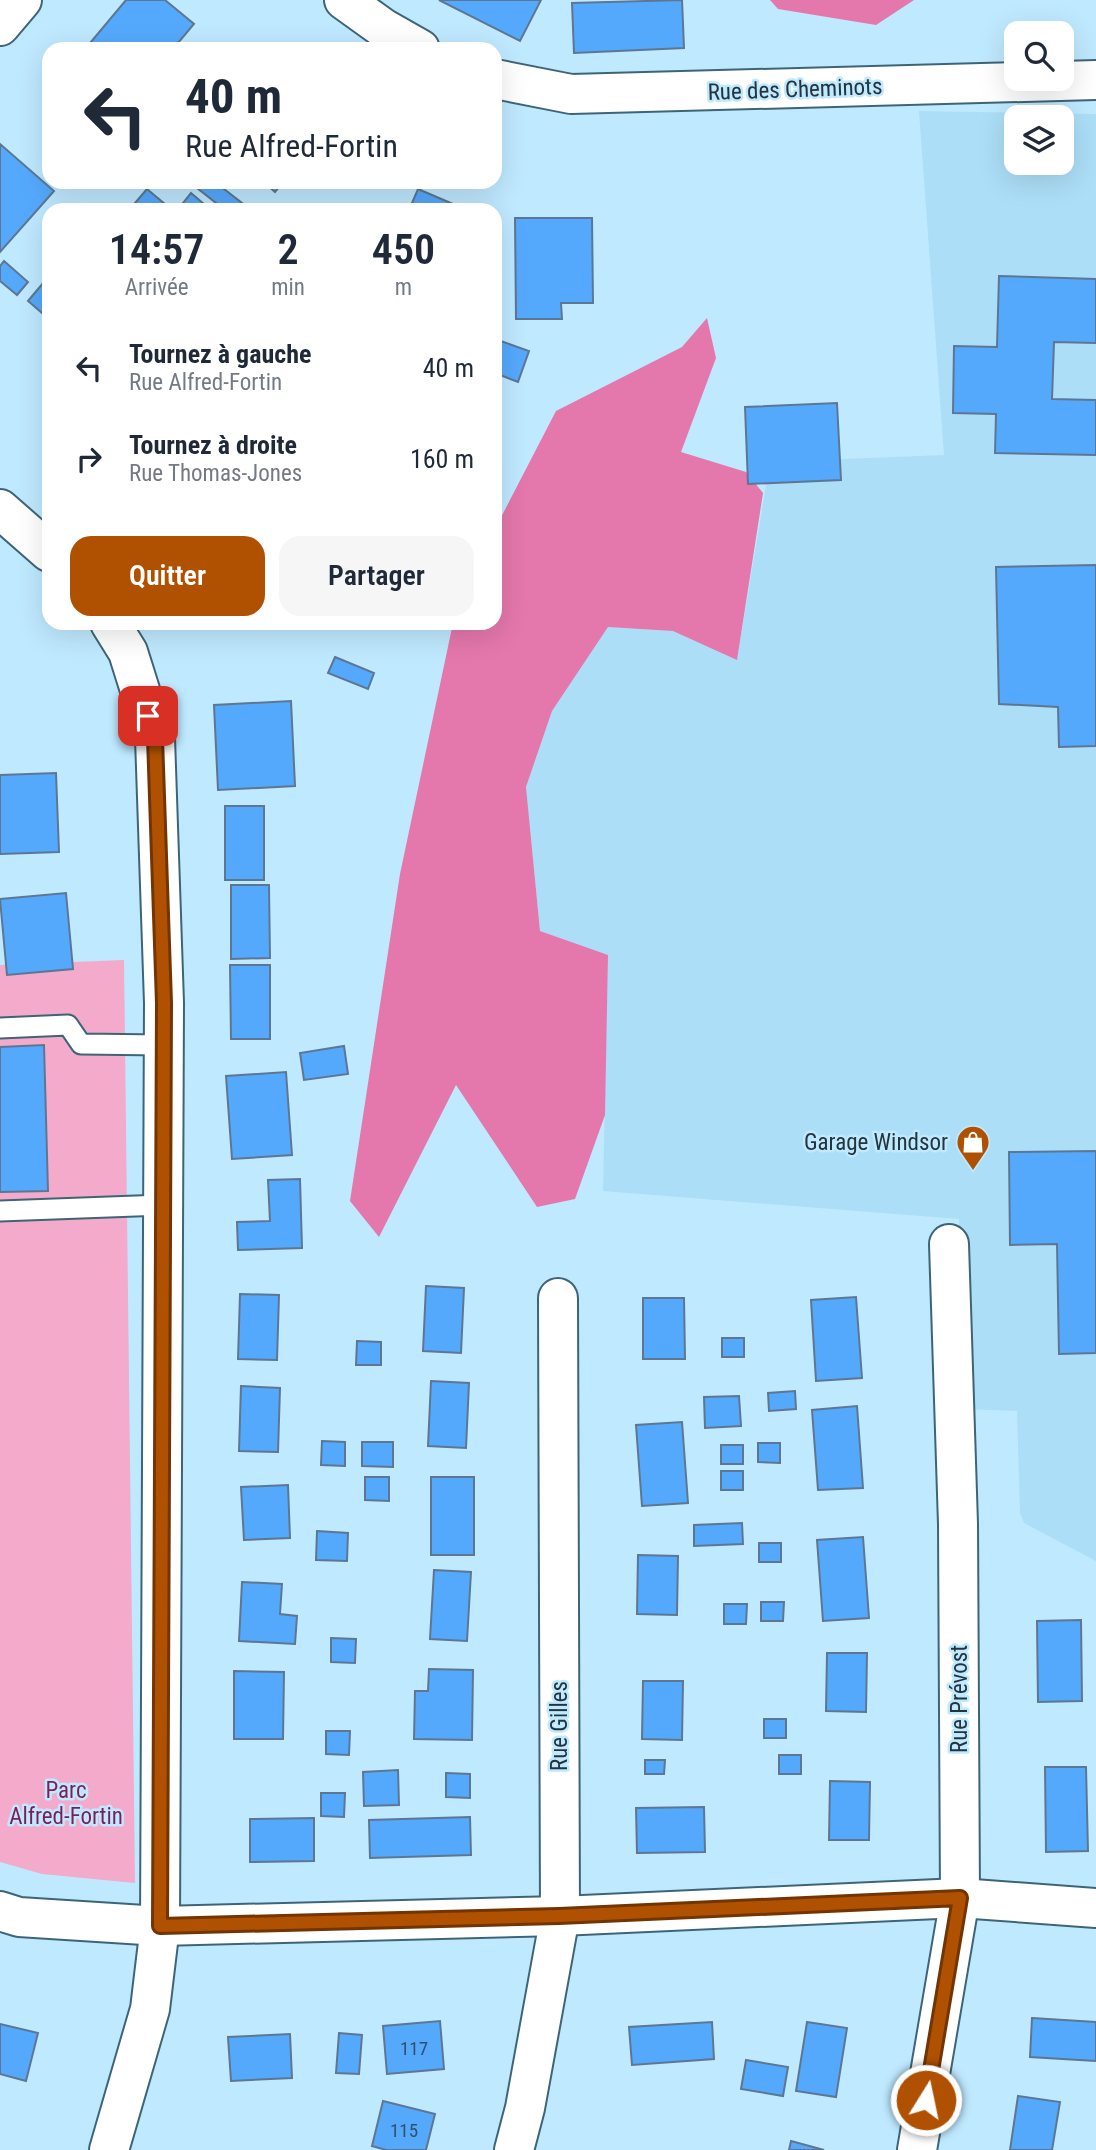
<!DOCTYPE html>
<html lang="fr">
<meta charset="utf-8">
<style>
body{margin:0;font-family:"Roboto Condensed",sans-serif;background:#f6f6f7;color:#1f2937;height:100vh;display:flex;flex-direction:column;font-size:26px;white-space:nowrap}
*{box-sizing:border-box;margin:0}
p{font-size:23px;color:#747a83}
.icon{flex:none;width:38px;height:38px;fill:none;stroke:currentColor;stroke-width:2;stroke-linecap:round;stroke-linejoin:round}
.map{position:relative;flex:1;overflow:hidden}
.sheet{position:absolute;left:42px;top:203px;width:460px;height:427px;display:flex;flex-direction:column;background:#fff;border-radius:21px;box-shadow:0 7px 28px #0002}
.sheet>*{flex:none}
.top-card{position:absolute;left:42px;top:42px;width:460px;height:147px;border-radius:21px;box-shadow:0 7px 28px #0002;background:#fff;color:#1f2937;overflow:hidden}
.controls{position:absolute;left:1004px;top:21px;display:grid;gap:14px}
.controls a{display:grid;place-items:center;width:70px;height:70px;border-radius:14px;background:#fff;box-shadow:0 7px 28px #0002;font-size:35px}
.pin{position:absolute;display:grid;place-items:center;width:60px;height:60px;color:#fff;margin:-30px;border-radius:14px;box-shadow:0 4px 10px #0006}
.me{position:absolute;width:77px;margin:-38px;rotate:10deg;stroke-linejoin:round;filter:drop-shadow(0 0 5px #0008)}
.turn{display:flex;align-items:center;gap:24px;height:147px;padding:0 28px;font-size:32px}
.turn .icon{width:91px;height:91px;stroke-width:2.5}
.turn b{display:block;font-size:49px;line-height:60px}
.eta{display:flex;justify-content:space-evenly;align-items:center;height:119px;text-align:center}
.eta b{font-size:42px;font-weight:600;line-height:49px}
.button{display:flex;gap:14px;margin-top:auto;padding:14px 28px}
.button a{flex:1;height:80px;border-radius:21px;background:#af5100;color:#fff;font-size:28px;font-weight:600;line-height:80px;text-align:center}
.button a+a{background:#f6f6f7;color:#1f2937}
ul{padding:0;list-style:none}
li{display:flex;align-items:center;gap:21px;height:91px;padding:0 28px}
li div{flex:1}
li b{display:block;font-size:26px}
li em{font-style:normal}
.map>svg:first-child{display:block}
.built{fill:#acdef7;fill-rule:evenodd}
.green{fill:#f3aacb}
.forest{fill:#e477ac}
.building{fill:#55a9fd;stroke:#5d7792;stroke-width:2}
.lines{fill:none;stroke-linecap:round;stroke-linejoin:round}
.service-casing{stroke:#3e6577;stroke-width:23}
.minor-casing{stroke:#3e6577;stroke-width:42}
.tertiary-casing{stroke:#3e6577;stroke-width:42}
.service{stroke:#fff;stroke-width:19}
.minor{stroke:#fff;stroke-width:38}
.tertiary{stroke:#fff;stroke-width:38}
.route-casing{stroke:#723500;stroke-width:18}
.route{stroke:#af5100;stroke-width:12}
.labels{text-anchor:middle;stroke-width:5;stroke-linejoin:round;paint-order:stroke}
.number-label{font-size:19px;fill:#30516d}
.street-label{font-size:23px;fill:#24343d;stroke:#bfe9ff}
.poi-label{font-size:23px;fill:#24343d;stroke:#bfe9ff;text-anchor:end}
.park-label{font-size:23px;fill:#7f1e55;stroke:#bfe9ff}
</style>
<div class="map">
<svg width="1096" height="2150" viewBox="0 0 1096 2150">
<rect width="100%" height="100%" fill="#bfe9ff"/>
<path class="built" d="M919,111L1096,114V1561L1024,1523L1020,1513L1017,1411L965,1409L959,1219L603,1191L608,956L540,931L526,787L552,711L608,627L673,631L737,659L770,462L944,455ZM1017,117H1062V163H1017Z"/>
<path class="green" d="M124,960L135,1883L42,1874L0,1862V965Z"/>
<path class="forest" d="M770,0H914L876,25L778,9Z
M707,318L716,358L681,452L746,472L763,493L737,660L673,631L608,627L552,711L526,787L540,931L608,955L605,1115L575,1199L537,1207L456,1085L379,1237L350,1201L400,874L453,623H495V529L556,411L682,347Z"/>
<path class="building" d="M126,0H165L194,24L173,49H85Z
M439,0H541L520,41Z
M682,0L684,48L574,53L572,3Z
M0,144L54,191L0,252Z
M201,182H215L242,203L237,210H225L197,188Z
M264,182H283L275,192Z
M147,189L172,210H129Z
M418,189L467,210H409Z
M191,193L211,210H183L180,207Z
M515,218H592L593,303H561L562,319H516Z
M4,261L28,282L17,295L0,281V266Z
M49,276V319L28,301Z
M999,276L1096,279V343L1054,342L1052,399L1096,400V455L995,453L996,414L953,413L954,346L997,347Z
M495,339L529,351L518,382L495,373Z
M837,403L841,480L748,484L745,407Z
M1096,565V746L1059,747L1058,707L999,704L996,567Z
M335,657L374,673L368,689L328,673Z
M291,701L295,786L218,790L214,705Z
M56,773L59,852L0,854V775Z
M225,806H264V880H225Z
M231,885H269L270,958L231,959Z
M66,893L73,969L7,975L0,899Z
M230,965H270V1039H231Z
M44,1045L48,1191L0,1192V1047Z
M344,1046L348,1074L304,1080L300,1053Z
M286,1072L292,1155L232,1159L226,1076Z
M1096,1151V1353L1059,1354L1057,1244L1010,1245L1009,1152Z
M300,1179L302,1248L238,1250L237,1222L270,1221L268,1180Z
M426,1286L464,1288L461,1353L423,1351Z
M240,1294L279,1295L277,1360L238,1359Z
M856,1297L862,1378L816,1381L811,1300Z
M643,1298H684L685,1359H643Z
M722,1338H744V1357H722Z
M357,1341L381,1342V1365H356Z
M431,1381L469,1383L466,1448L428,1446Z
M241,1386L280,1388L278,1452L239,1451Z
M795,1391L796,1409L769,1411L768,1393Z
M739,1396L741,1426L705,1428L704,1397Z
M857,1406L863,1488L818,1490L812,1410Z
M682,1422L688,1503L642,1506L636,1425Z
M322,1441L345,1442V1466L321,1465Z
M362,1442H393V1467L362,1466Z
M758,1443H780V1463L758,1462Z
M721,1445H743V1464H721Z
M721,1471H743V1490H721Z
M365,1477H389V1501L365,1500Z
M431,1477H474V1555H431Z
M288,1485L290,1538L244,1540L241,1487Z
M742,1523L743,1544L694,1546V1525Z
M317,1531L348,1533L347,1561L316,1560Z
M863,1537L869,1618L823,1621L817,1540Z
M759,1543H781V1562H759Z
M638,1555L678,1556L677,1615L637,1614Z
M434,1570L471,1572L467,1641L430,1639Z
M242,1582L282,1584L280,1614L297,1616L295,1644L239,1641Z
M761,1602H784L783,1621H761Z
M724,1604H747L746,1624H724Z
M1081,1620L1082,1701L1038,1702L1037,1621Z
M331,1638L356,1639L355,1663L331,1662Z
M827,1653H867L866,1712L826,1711Z
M429,1669L473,1670L472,1740L414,1739L415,1691H428Z
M234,1671L284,1672L283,1739H234Z
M643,1681H683L682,1740L642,1739Z
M764,1719H786V1738H764Z
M326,1731H350L349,1755L326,1754Z
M779,1755H801V1774H779Z
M645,1760H665L664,1774H645Z
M1045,1767H1086L1088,1851L1046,1852Z
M398,1770L399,1805L364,1806L363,1772Z
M446,1773L470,1774V1798L446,1797Z
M830,1781L870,1782L869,1840H829Z
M321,1793H345L344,1817L321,1816Z
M704,1807L705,1852L637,1853L636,1808Z
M470,1817L471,1855L370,1858L369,1820Z
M314,1818V1861L250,1862V1819Z
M1032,2018L1096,2022V2061L1030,2057Z
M440,2021L444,2069L387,2074L383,2026Z
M712,2022L714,2059L632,2065L629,2027Z
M807,2022L847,2028L836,2097L796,2091Z
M0,2024L38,2033L26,2081L0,2074Z
M339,2033L362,2035L359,2074L336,2073Z
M290,2034L292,2078L231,2081L228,2037Z
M746,2060L788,2067L783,2096L741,2089Z
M1018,2096L1060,2102L1052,2150H1010Z
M383,2101L435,2114L426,2150H386L372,2146Z
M791,2141L824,2150H789Z"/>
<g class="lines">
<defs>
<path id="service" d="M0,1028L68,1025L81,1044L163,1045
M0,1211L163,1205"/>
<path id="minor" d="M344,0L383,28L420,49
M0,26L22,0
M495,79L571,94L1096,80
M0,509L49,552
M109,2150L150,2009L160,1926L164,1003L155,738L128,652L110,623
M514,2150L525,2108L560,1916L558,1298
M917,2150L960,1898L958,1524L949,1244"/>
<path id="tertiary" d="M0,1911L19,1917L160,1926L560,1916L960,1898L1096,1908"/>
</defs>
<use href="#service" class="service-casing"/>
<use href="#minor" class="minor-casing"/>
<use href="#tertiary" class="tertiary-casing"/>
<use href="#service" class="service"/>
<use href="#minor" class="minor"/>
<use href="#tertiary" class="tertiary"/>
</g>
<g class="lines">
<defs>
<path id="route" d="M148,716L155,738L164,1003L160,1926L559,1916L960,1898L926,2100"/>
</defs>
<use href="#route" class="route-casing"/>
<use href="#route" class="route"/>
</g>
<defs>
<symbol id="shop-pin" viewBox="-11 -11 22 30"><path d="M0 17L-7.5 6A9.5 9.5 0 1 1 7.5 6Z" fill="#af5100" stroke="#bfe9ff"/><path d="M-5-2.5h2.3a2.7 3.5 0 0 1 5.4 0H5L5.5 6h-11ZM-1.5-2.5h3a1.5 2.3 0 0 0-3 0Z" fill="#fff"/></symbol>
</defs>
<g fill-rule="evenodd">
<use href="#shop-pin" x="954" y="1123" width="38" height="52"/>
</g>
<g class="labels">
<g class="number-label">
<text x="414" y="2055">117</text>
<text x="404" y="2137">115</text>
</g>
<g class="street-label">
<text transform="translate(795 89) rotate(-2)" y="8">Rue des Cheminots</text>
<text transform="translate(959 1699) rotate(-90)" y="8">Rue Prévost</text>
<text transform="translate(559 1726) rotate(-90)" y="8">Rue Gilles</text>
</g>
<g class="poi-label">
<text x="948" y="1150">Garage Windsor</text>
</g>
<g class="park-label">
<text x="66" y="1798">Parc<tspan x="66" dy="26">Alfred-Fortin</tspan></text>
</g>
</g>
</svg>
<div class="controls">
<a><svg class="icon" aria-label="search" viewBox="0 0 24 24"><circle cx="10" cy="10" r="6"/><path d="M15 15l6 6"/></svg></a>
<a><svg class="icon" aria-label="layers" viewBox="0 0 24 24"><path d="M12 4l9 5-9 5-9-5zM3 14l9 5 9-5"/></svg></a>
</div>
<div class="pin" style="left:148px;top:716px;background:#d93025"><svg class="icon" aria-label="arrive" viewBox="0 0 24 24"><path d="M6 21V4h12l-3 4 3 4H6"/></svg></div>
<svg class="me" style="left:926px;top:2100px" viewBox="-20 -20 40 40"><circle r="17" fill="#af5100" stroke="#fff" stroke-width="3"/><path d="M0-11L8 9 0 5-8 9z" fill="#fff"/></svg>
<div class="top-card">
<div class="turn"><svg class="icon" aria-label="left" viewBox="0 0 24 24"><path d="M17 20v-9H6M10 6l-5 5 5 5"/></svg><div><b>40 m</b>Rue Alfred-Fortin</div></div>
</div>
<section class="sheet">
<div class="eta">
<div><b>14:57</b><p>Arrivée</p></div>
<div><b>2</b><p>min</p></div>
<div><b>450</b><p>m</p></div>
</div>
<ul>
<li><svg class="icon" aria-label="left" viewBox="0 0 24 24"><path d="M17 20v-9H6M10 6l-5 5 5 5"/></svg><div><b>Tournez à gauche</b><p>Rue Alfred-Fortin</p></div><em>40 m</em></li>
<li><svg class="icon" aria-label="right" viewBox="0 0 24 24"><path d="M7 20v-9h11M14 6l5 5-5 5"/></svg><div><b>Tournez à droite</b><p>Rue Thomas-Jones</p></div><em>160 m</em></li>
</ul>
<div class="button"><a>Quitter</a><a>Partager</a></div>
</section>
</div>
